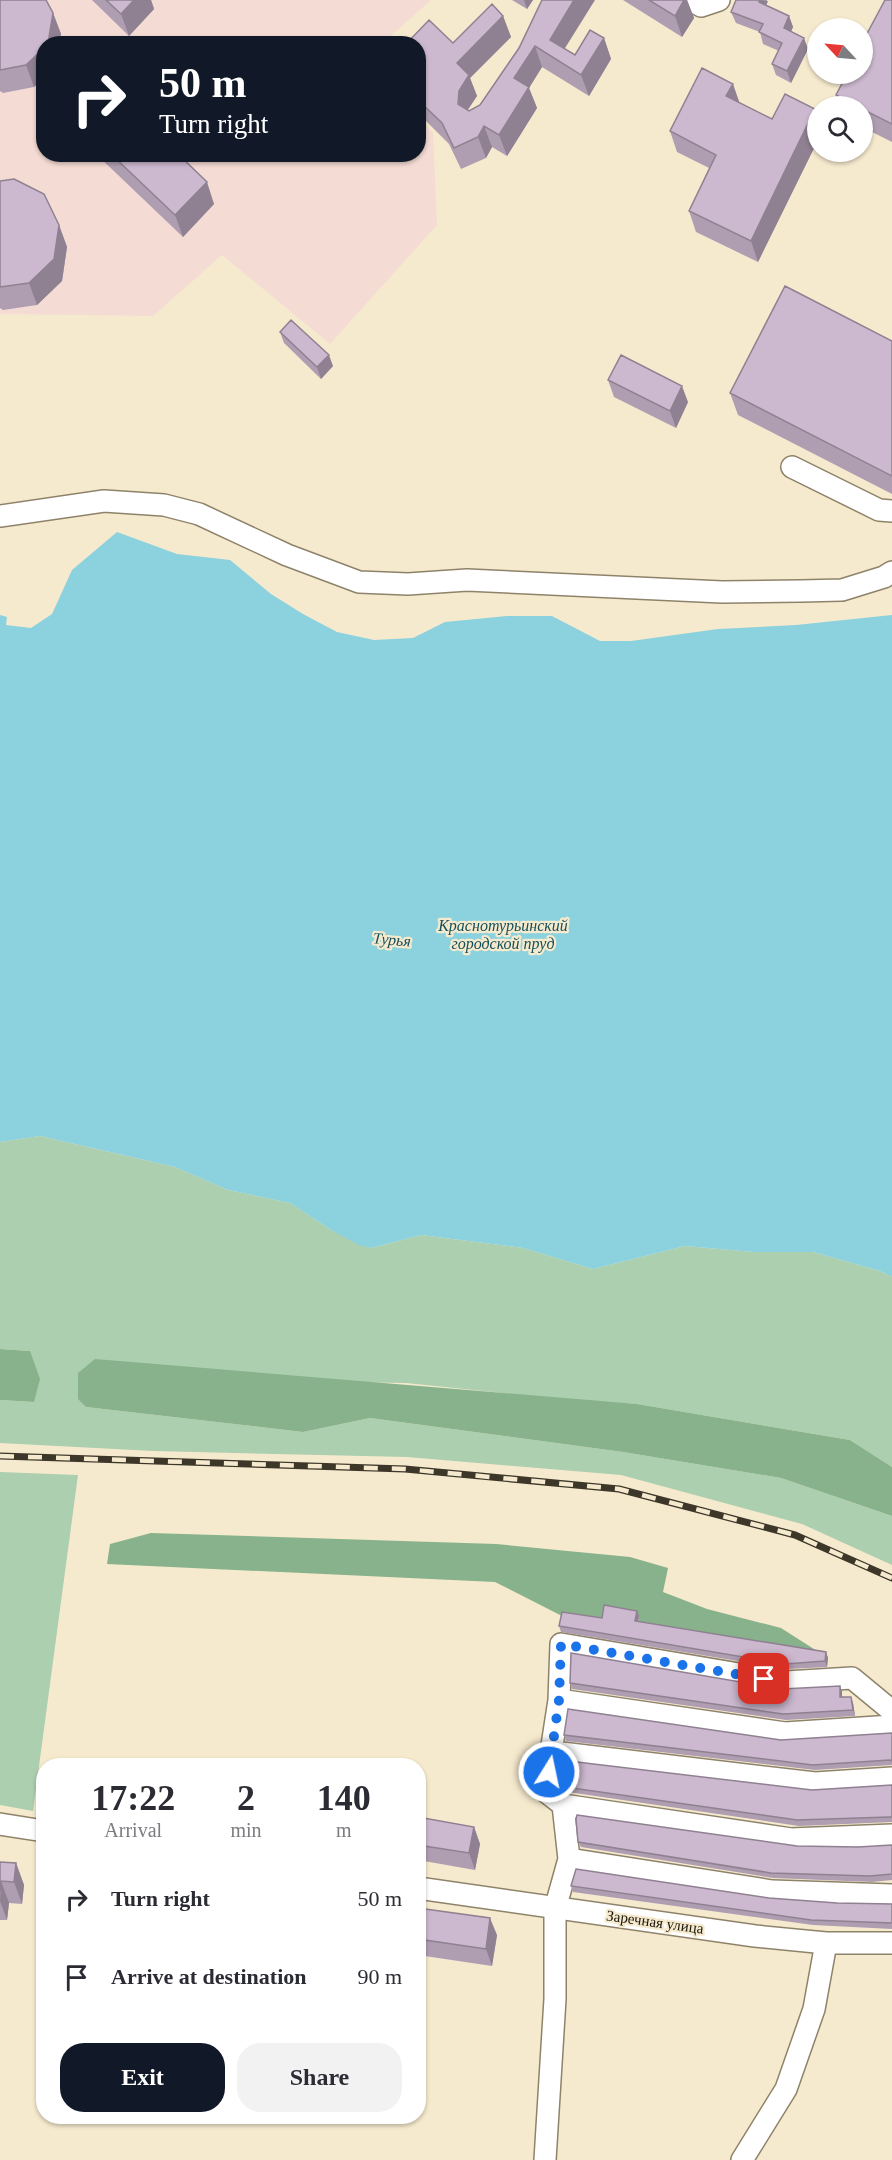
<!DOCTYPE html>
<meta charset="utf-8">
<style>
body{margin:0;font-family:"Times New Roman",serif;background:#f2f2f3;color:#2b2b33;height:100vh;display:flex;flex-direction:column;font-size:22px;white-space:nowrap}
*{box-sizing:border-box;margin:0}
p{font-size:20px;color:#7c7c81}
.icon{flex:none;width:33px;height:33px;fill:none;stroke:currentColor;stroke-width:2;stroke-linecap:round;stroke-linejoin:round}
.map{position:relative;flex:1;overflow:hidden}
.drawer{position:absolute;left:36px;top:1758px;width:390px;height:366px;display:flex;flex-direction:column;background:#fff;border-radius:24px;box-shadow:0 2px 4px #0004}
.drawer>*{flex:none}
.banner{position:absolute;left:36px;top:36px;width:390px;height:126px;border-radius:24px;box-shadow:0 2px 4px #0004;background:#111827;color:#fff;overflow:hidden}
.needle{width:39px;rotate:296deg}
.tools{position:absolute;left:807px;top:18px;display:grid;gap:12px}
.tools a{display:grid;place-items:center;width:66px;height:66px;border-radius:50%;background:#fff;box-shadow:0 2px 4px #0004;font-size:30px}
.pin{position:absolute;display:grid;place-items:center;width:51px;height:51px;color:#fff;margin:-26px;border-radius:12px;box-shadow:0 3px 9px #0006}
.me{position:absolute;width:66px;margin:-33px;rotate:10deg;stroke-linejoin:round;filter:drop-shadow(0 0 4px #0008)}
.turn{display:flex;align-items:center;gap:21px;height:126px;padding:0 24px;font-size:27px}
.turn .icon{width:78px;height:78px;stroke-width:2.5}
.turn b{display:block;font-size:42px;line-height:51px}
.eta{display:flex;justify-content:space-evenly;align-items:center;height:102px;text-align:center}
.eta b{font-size:36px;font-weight:800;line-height:42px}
.primary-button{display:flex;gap:12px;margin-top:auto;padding:12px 24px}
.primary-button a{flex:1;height:69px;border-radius:24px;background:#111827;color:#fff;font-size:24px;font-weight:800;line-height:69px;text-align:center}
.primary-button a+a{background:#f2f2f3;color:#2b2b33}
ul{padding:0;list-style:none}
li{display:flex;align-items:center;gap:18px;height:78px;padding:0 24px}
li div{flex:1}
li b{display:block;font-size:22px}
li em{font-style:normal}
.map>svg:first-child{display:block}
.industrial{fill:#f4dbd4}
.green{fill:#accfaf}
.forest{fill:#87b28b}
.water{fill:#8bd1de}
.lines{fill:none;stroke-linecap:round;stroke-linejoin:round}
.minor-casing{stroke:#8e836a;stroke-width:24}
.minor{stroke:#fff;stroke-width:21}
.rail-casing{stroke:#3d372a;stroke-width:7}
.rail{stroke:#f6eace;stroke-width:4.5;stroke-dasharray:14;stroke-linecap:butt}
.wall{fill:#af9eb2}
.shaded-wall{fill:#8f8191}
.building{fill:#ccb8cf;stroke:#8f8191;stroke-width:1.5}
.route{stroke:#1a73e8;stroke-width:10;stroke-dasharray:0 18}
.labels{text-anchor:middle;stroke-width:4.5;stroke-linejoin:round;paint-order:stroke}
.street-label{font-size:15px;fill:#1c170d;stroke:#f6eace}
.water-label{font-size:16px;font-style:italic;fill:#14505a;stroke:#f6eace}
</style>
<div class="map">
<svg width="892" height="2160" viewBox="0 0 892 2160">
<rect width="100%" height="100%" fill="#f6eace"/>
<path class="industrial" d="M0,0H431L383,43L44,44V154H418L419,118L433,133L437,225L330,344L222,255L153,316L0,314Z"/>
<path class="green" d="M40,1136L175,1167L228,1190L290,1203L331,1230L371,1248L421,1235L523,1248L593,1269L685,1246L754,1252H813L880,1271L892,1277V1467L850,1440L637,1404L569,1400L406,1383L343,1382L86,1407L303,1432L370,1418L623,1452L781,1478L892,1516V1565L802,1524L621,1475L407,1457L153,1451L0,1443V1400L34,1402L30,1351L0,1349V1142Z
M0,1472L78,1475L33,1811L0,1805Z"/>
<path class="forest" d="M0,1349L30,1351L40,1379L34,1402L0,1400Z
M95,1359L637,1404L850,1440L892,1467V1516L781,1478L623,1452L370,1418L303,1432L86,1407L78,1399V1373Z
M151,1533L496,1544L630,1557L668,1568L663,1592L707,1609L781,1628L828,1658L637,1627L639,1616L604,1624L564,1617L495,1582L107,1564L110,1544Z"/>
<path class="water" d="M117,532L177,554L230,560L271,594L303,614L337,632L374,640L413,638L445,622L507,616H552L600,641H631L718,629L796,625L892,615V1277L880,1271L813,1252H754L685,1246L593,1269L523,1248L421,1235L371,1248L359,1245L331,1230L290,1203L228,1190L175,1167L40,1136L0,1142V615L7,617L6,625L31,628L52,614L72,570Z"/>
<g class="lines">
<defs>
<path id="minor" d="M691,0L701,6L719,0
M792,467L879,510L892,511
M0,516L104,501L164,505L199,514L287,555L359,582L408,584L467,580L722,592L801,591L842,590L884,577L892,572
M559,1700L785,1733L892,1726
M553,1752L815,1783L892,1778
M563,1805L791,1839L892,1835
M0,1824L44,1831
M569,1859L772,1891L892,1895
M418,1888L755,1936L826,1943H892
M545,2160L555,1999V1909L569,1859L563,1805L545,1791L559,1700L561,1644L786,1682L852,1678L892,1711
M742,2160L786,2089L814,2009L826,1943"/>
</defs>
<use href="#minor" class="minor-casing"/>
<use href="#minor" class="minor"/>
<defs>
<path id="rail" d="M0,1456L405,1469L619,1489L795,1535L892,1578"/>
</defs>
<use href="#rail" class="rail-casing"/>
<use href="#rail" class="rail"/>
</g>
<path class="wall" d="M0,0L53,13L61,34L44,44V78L34,87L3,93L0,91Z
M92,0H151L154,9L129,36Z
M512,0H533L527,9Z
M542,0L565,49L575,55L604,38L611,59L589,96L542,67L529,88L537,108L507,156L492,147L486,158L461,169L449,144L418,113V44L453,43L503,16L511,37L470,78L477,96L468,110L469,111L480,105L519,48Z
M623,0H687L694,18L682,37Z
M736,0H767L766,5L789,16L793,27L791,31L808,49L791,83L776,75L772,64L779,51L763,44L760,32L736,23L731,12Z
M892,0V142L862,127V106H840L836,95Z
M740,103L772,119L818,115V140L758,262L696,232L689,211L709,168L677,152L670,131Z
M96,154H178L214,204L183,237Z
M0,181L59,225L67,247L62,281L37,305L3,310L0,308Z
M280,332L333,366L321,379L284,343Z
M892,341V494L738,415L730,393Z
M608,380L688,402L676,428L614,397Z
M637,1611L639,1616L638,1622L826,1652L828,1658L827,1667L787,1669L561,1632L559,1626Z
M570,1683L842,1691V1697L853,1703L855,1716L786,1720L572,1689Z
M892,1733V1765L815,1770L566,1741L564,1735L781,1740Z
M557,1780L812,1790L892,1785V1822L799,1826L568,1792L559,1786Z
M418,1817L474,1827L480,1844L475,1870L418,1860Z
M578,1842L858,1847L892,1845V1880L872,1882L773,1878L581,1847Z
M0,1862L16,1863L24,1885L22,1904L9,1903L7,1920H0Z
M571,1886L769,1898L837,1903L892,1904V1929L813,1925L573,1892Z
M418,1908L497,1935L492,1966L418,1955Z"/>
<path class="shaded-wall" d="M134,0H151L154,9L129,36L121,14Z
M524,0H533L527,9Z
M574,0H595L557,61L550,40Z
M684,0H687L694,18L682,37L675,16Z
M760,0L768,1L763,13L759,2Z
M53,13L61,34L59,44L48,43Z
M503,16L511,37L470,78L477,96L466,112L458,104L457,63Z
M789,16L793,27L788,39L784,28Z
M604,38L611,59L589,96L581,75Z
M804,38L808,49L791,83L787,71Z
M535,46L542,67L529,88L537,108L507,156L499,135L514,78Z
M44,48V78L34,87L26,65Z
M733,84L740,104L726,96Z
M815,109L818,115V140L758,262L751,241Z
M484,126L492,147L486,158L478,137Z
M207,182L214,204L183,237L175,215Z
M59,225L67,247L62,281L37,305L29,283Z
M329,355L333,366L321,379L317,367Z
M682,386L688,402L676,428L670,411Z
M637,1611L639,1616L637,1627L635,1621Z
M826,1652L828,1658L827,1667L825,1661Z
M840,1686L842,1691V1703L840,1697Z
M851,1697L853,1703L855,1716L853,1710Z
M474,1827L480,1844L475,1870L469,1853Z
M16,1863L24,1885L22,1904L14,1882Z
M1,1881L9,1903L7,1920L0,1901Z
M490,1918L497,1935L492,1966L486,1949Z"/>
<path class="building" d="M0,0H46L53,13L48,43L44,44V48L26,65L0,70Z
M106,0H134L121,14Z
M542,0H574L550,40L575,55L590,30L604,38L581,75L535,46L514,78L529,87L499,135L484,126L478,137L454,148L442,123L418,100V44H406L429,20L453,43L492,4L503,16L457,63L469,75L459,91L458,104L469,111L480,105L519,48Z
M649,0H684L675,16Z
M736,0H760L759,2L789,16L784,28L804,38L787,71L772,64L782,43L759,32L763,24L731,12Z
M885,0H892V124L862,109V106H858L836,95L847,74H862V43Z
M702,68L733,84L726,96L772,119L785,94L815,109L751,241L689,211L716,155L670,131Z
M111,154H178L207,182L175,215Z
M14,179L44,194L59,225L54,259L29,283L0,287V181Z
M785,286L892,341V476L730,393Z
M291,320L329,355L317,367L280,332Z
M621,355L682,386L670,411L608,380Z
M604,1605L637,1611L635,1621L826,1652L825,1661L785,1664L559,1626L562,1612L602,1618Z
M571,1653L782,1689L840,1686V1697H851L853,1710L783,1714L570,1683Z
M568,1709L781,1740L892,1733V1761L890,1760L813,1765L564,1735Z
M560,1760L812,1790L892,1785V1817H889L797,1820L565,1787L557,1780Z
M577,1815L797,1846L858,1847L892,1845V1874L870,1876L771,1873L578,1842L576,1819Z
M418,1817L474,1827L469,1853L418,1845Z
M0,1862L16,1863L14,1882L1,1881L0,1891Z
M576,1869L769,1898L837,1903L892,1904V1923L811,1920L571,1886Z
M418,1908L490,1918L486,1949L418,1939Z"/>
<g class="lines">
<path class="route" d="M549,1772L559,1700L561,1644L764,1679"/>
</g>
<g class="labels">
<g class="street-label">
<text transform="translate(655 1922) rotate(8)" y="5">Заречная улица</text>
</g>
<g class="water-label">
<text x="503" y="931">Краснотурьинский<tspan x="503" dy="18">городской пруд</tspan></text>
<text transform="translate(392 939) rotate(5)" y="6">Турья</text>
</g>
</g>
</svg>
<div class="tools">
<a><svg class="needle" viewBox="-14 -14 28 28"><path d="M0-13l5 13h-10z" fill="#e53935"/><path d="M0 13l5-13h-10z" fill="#7c7c81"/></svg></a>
<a><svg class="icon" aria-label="search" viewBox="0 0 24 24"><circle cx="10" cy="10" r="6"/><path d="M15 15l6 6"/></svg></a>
</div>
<div class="pin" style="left:764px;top:1679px;background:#d93025"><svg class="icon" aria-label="arrive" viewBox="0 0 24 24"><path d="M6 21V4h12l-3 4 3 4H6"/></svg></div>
<svg class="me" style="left:549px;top:1772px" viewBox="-20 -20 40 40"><circle r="17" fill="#1a73e8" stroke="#fff" stroke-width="3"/><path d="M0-11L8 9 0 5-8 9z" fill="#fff"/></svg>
<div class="banner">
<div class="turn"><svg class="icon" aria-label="right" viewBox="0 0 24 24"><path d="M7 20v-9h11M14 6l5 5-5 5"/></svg><div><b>50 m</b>Turn right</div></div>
</div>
<section class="drawer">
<div class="eta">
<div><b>17:22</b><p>Arrival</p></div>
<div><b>2</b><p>min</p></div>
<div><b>140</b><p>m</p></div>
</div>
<ul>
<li><svg class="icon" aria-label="right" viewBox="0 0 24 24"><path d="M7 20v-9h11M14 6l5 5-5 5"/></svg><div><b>Turn right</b></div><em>50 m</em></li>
<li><svg class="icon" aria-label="arrive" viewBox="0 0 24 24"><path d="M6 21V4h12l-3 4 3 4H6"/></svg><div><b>Arrive at destination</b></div><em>90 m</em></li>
</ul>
<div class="primary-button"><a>Exit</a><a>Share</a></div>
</section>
</div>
